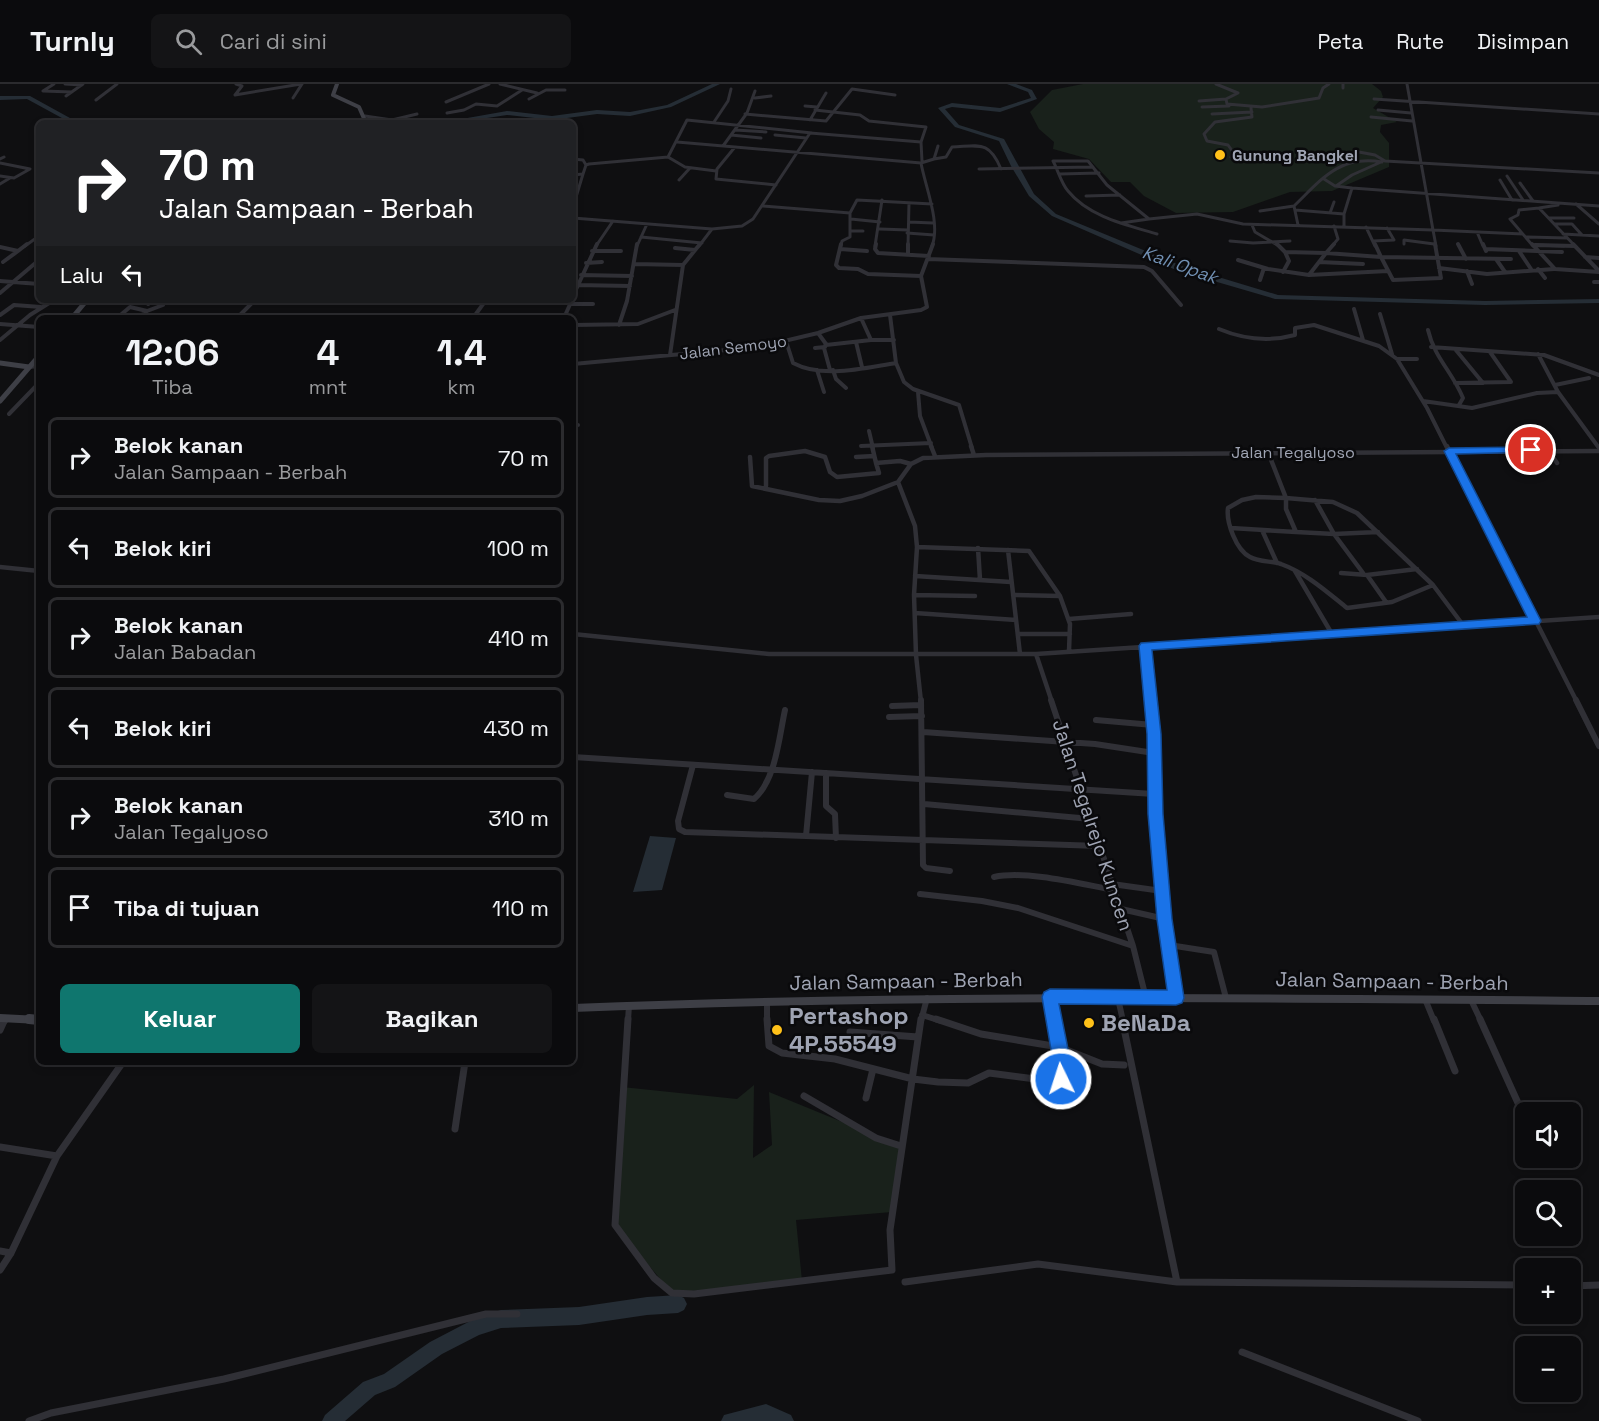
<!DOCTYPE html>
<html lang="id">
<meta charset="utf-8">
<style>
body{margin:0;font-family:"Space Grotesk",sans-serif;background:#141416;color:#f1f3f6;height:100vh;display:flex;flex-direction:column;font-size:22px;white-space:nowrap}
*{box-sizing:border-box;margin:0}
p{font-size:20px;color:#9a9b9d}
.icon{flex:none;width:33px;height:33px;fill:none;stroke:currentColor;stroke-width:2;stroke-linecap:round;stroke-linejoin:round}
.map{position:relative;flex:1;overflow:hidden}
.drawer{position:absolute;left:36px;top:231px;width:540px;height:750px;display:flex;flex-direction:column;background:#0b0b0d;border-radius:9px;box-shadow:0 3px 9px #0003,0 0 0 2px #2b2b2e}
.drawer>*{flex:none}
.top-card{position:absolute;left:36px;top:36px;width:540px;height:183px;border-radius:9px;box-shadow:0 3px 9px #0003,0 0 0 2px #2b2b2e;background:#202124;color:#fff;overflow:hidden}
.buttons{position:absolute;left:1515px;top:1018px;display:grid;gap:12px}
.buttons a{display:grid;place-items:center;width:66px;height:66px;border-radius:9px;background:#0b0b0d;box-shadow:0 3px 9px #0003,0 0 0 2px #2b2b2e;font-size:30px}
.pin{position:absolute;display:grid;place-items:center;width:51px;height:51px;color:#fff;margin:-26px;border:3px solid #fff;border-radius:50%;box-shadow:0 2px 6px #0007}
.me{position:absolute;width:66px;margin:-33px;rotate:356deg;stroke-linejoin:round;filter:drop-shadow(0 0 4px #0008)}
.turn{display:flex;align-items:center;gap:21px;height:126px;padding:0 24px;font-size:27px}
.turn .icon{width:78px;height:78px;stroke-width:2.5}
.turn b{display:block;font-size:42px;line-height:51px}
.then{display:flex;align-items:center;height:57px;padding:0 24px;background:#0003;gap:12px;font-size:22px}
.eta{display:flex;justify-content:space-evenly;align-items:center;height:102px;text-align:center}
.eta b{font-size:36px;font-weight:600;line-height:42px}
.primary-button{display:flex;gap:12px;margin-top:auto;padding:12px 24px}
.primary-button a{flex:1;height:69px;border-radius:9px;background:#0f766e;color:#fff;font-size:24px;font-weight:600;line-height:69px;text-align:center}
.primary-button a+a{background:#141416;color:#f1f3f6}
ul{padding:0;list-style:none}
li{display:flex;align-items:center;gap:18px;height:81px;margin:0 12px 9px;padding:0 12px;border:3px solid #2b2b2e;border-radius:9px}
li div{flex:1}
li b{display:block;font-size:22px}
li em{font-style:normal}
header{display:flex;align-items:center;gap:36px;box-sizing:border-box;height:84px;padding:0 30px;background:#0b0b0d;border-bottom:2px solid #2b2b2e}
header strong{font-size:28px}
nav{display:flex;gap:33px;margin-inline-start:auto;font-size:21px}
.search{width:420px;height:54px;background:#141416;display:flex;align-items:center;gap:15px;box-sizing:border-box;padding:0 21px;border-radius:9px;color:#9a9b9d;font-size:22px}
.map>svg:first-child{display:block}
.green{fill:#19211b}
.water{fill:#252d35}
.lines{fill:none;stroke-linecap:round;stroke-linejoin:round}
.river{fill:#252d35;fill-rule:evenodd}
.street-far4{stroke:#303036;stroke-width:3}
.street-far3{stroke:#303036;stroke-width:4}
.street-far2{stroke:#303036;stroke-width:4.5}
.street-far1{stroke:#303036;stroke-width:6}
.street{stroke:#303036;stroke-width:7}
.secondary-far3{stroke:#3e3f46;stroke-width:4}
.secondary-far2{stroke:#3e3f46;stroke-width:5}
.secondary-far1{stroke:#3e3f46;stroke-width:8}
.secondary{stroke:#3e3f46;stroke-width:10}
.route{fill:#1a73e8;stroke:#114b97;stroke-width:1.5}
.poi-dot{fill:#ffc119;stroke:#0a0a0c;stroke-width:2}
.labels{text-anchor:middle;stroke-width:5;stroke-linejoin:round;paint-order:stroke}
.far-poi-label{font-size:16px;font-weight:bold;fill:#9fa4b3;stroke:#0a0a0c;text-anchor:start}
.far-street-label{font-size:16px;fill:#9fa4b3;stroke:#0a0a0c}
.far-water-label{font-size:18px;font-style:italic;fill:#7190b3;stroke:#0a0a0c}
.street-label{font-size:20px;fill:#9fa4b3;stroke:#0a0a0c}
.near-poi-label{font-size:24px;font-weight:bold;fill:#9fa4b3;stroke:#0a0a0c;text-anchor:start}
</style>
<header>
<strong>Turnly</strong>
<div class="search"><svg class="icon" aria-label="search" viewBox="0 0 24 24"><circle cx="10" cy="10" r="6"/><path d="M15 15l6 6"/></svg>Cari di sini</div>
<nav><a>Peta</a><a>Rute</a><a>Disimpan</a></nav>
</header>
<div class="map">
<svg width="1599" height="1337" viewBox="0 0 1599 1337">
<rect width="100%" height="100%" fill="#0f0f11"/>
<path class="green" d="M1083,0H1372L1381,7L1383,13L1373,24L1397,38L1381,41L1380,48L1389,59V83L1332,107L1290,108L1233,128L1176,129L1144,112L1130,98H1111L1089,75L1053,65L1054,58L1039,45L1030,28L1052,6Z
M754,1001L753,1074L772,1061L769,1008L901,1062L892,1128L796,1136L802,1197L672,1209L615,1141L622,1003L737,1015Z"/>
<path class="water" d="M650,752L676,754L662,806L633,808Z"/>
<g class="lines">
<path class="river" d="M712,0H720L671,23L630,32L597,30L552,36L507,31L454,39H439L507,27L552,32L597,26L630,28L667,21Z
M1007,0H1016L1032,6L1037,15L1000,28L952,23L945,25L959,41L1004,55L1034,110L1056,130L1182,182L1278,211L1485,217L1599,215V219L1485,221L1275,215L1176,186L1052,132L1029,112L1011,82L999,57L955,43L938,24L952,19L1000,24L1031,14L1028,8Z
M0,12H30L79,39H71L27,15L0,16Z
M678,1211L684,1214L687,1220L684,1226L678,1229L647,1231L579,1241L501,1244L479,1251L442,1270L395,1303L375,1311L345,1337H322L325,1331L363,1298L384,1290L430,1258L476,1234L501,1226L579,1223L647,1213Z
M766,1320L791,1331L794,1337H721L724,1331Z"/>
<path class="street-far4" d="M54,0L43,7L72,8
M65,0L82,1
M236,0L242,2L235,11L301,0
M500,0L537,9
M1216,0L1238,9L1226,15L1227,20L1262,23L1319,14L1323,4L1329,0
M1343,0V4
M1407,0L1433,146L1523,150
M66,12L83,0
M293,14L302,0
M755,14L771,12
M529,15L546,6H565
M1374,15L1599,30
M96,16L117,0
M1199,17L1226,15
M446,18L489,0
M805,22L817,23
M1202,23L1229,22
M815,26L860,31L869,37L926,43L921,58L922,77
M1378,26L1411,29
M447,29L464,26L476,20L497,22L522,6
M745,30L826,37L852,5L895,11
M1212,30L1252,28
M365,32L392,36L417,30
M1371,33L1412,37
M810,36L826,9
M714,38L728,17L731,5
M735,46L766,48
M731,51L761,54
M775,51L806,54
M677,58L921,79C925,102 941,139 932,162
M723,62L747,29L755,7
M735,63L717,85L716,95L776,101
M1359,68L1375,71L1385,77L1599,89
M668,73L685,83L716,87
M1231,73L1233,68L1228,61L1207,57L1204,50L1215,38L1252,33L1251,24
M0,75L4,73
M573,75L583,76L586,81
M934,75L946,73L952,63C979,62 989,56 1001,85
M0,79L30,85L14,94L0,92
M921,79L934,75L938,62
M979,85L1093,83
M1060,90L1099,89
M573,91L583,90L586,81L589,80L668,73L687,36L812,49
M1507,92L1523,116
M1324,95L1335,102L1352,104L1344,130V142
M679,96L690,84
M1500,96L1512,116
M1520,99L1533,117
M0,100L10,94
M1336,102L1352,91L1381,78
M1352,104L1599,122
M1086,112L1120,111
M1576,120L1599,140
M1558,121L1539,124L1575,162
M763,122L850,129
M573,123L583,90
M1295,126L1344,130
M1260,127L1294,122
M1330,129L1334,118
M573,134L712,145L742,142L753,135L810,49L921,58
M1549,134H1574
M851,135L880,138
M909,138L933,139
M1121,139L1149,135
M1555,140H1572L1582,151
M1252,141L1255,148L1279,162
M1298,141L1294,122C1322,95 1339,71 1382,78
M1366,143L1375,162
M880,145L908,146
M850,147H863
M1477,148L1483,162
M907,149L934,151
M1157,150C1127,141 1089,133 1068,107C1061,99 1058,86 1053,77H1088L1107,101L1149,135L1197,130L1243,140L1433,146L1436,162
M1563,150L1599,152
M641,153L702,159
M1527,153L1567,154
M1230,157L1253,159L1290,157
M1373,157L1394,156L1387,144
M1404,160V156L1434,160
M1535,161L1564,162
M25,162L39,152
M596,162L613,137
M637,162L647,140
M699,162L712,145
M841,162L842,157L850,153V129L857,116L932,120
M875,162L882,116
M908,162L909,119
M1332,162L1338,155L1334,142
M1533,162L1510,135L1518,131L1519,126L1539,124"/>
<path class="street-far3" d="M841,160L836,181L839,184L858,185L868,190L921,192
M876,160L875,165L878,169L929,172
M1277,160L1285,168L1326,169L1334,160
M1375,160L1381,173L1511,175
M1458,160L1466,175
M1483,160L1486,167
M1532,160L1555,185L1599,188
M1573,160L1599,187
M1535,161L1575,162
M0,163L18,167L3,178
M675,164L695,166
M840,165L867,167
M1485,165L1562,168
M18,167L27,160
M592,167H621
M1519,167L1531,185
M908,171V160
M1585,173L1599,174
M928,175L1144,183L1152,187L1181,221
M1496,175L1505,188
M1238,176L1268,185L1309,191L1326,169L1381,173L1393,196L1441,194L1435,160
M1319,178L1363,180
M586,179L602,178
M634,180L683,181
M1439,184L1487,190L1554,185
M1538,185L1545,194
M1467,187L1472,200
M1283,188L1289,177L1285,168
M581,191L632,192
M1309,191L1388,187
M1260,196L1264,184
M0,197L39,200
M1594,198H1599
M577,201L630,202
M0,209L39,176
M573,212L597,160
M148,220L154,216
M570,220H593
M1354,225L1363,256
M147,227L163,221
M1380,230L1392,270
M0,231L14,221L41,223
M73,233L105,234
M117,234L130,223L147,227L138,234
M237,234L255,216
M473,234L486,216
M564,234L571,218
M0,240L39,243
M573,241L638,240L675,226
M619,241L627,217L637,160
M1219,245C1243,255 1269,258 1295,251V244L1314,241L1379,262L1397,275L1427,324L1447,364
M1428,246C1434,273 1453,289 1463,314L1459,321
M818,249L826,260L824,264L830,286
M0,256L30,231L54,216
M871,256H894
M786,257L793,279C823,295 864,284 896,279L890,231
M856,258L862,283
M826,261L871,256L861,234
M1431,263L1544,271L1599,291
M815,264L825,263
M1455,265L1483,299
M670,271L683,181L700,160
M1397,275H1417
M896,279L904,298L913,305L959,321L972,364
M573,280L759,263L818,249L861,234L921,226L927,223L921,192L933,160
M29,283L39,282
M817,286L824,308
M833,286L836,295L846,304
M1455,299L1511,298L1490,268
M1555,301L1589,294
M918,308L920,332L932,364
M1558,308L1599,364
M1423,317L1472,324L1537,309L1558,308L1538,270
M9,330L39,299
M573,341H578
M869,347L873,364
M861,362L931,359"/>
<path class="street-far2" d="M872,362L876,379
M931,362L935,372
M971,362L974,371
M1447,362L1577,618
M1548,366L1557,379
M1268,368L1286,414L1333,418L1357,429L1433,501L1463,541
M750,373L752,402L819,416L840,417L862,412L898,398
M856,373L874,372
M766,402V374L769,372L805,367L825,373L830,388L837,393L879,389L876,379L900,377L911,380
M1315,416L1334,450L1296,448L1286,425V414L1256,413L1242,416L1228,424C1226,438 1236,466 1250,473C1259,478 1272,477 1281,480C1306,489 1327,508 1347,524L1392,518L1433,501
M1231,444L1296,448
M1262,446L1277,479
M917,463L1029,467L1060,512
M978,464L980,496
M1008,466L1020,570
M0,483L39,487
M1295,487L1332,550
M1341,489L1367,491L1417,485
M1363,489L1334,450L1378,448
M1367,491L1386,518
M915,492L1011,498
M914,511L975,512
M1013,511L1060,512L1070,540L1069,567
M915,529L1016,536
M1069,535L1131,530
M573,550L769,570H1036L1599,533
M1018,550H1070
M1146,562L1151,618
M1036,570L1052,618
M921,618L916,571L914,511L917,463L915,442L898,398L911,380L923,374L986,371L1599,367"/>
<path class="street-far1" d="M921,616L923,781L926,784L950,787
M1051,616L1133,862L1146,914
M1151,616C1154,649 1152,681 1154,713C1159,780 1167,847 1176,914
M1576,616L1599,662
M892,622L921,621
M889,633L922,632
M1096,636L1153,641
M923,648L1095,660L1154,669
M573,673L1154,710
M693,681L678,737L679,745L685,748L1100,762
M826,689V722L835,730L836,754
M727,711L754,715C776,696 779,653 785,626
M924,720L1091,735
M806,752L812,688
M994,793C1027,786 1081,800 1114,806
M1112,800L1162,807
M920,810L982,817L1018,824L1133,862
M1121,825L1165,835
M1169,861L1214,868L1226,914
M1050,913L1054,937
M1425,915L1434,937
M1471,916L1481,937
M767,917V937
M1119,919L1123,937
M922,931L941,937
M5,937L6,934
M628,937L629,921
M921,937L927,914"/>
<path class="street" d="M628,935L615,1141L654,1194L672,1209L694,1210L892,1186L890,1146L921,935
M767,935L769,962L782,969L835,975L913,995L938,998L968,999L989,989L1043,996L1064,993L1054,935
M936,935L981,950L1059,963L1102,980L1124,981
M1434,935L1455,987
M1480,935L1523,1030
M0,946L5,935
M850,948L918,953
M804,1012L876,1054L901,1062
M866,1014L873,985
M455,1045L465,978
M0,1063L57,1072
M0,1167L11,1169
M0,1186L11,1169L57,1072L123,978
M905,1198L1038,1180L1177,1198L1122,935
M1177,1198L1526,1201
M1570,1202L1599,1201
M1242,1268L1418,1337
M29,1337L51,1329L224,1295L486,1230H517"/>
<path class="secondary-far3" d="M337,0L333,11L359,23L366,39"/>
<path class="secondary-far2" d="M72,234L87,216
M0,279L29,283
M0,317L39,272"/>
<path class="secondary-far1" d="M573,924C915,910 1257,914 1599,917
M0,934L39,936"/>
<path class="secondary" d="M29,935L39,936"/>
</g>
<path class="route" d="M1531,363L1535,364V368L1456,370L1541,537L1539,540L1152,566L1161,650L1163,730L1172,835L1184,914L1182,919L1176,921L1059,920L1073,990L1067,1001L1061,1003L1055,1001L1053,995L1055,989L1042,913L1044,908L1050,905L1167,906L1157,835L1148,730L1147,650L1139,562L1141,559L1527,533L1444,367L1449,364Z"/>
<g class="poi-dot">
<circle cx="1220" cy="71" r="6"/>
<circle cx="1089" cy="939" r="6"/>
<circle cx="777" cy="946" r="6"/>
</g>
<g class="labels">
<g class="far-poi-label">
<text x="1232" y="77">Gunung Bangkel</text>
</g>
<g class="far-street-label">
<text transform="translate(733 263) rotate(-7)" y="6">Jalan Semoyo</text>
<text x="1293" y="374">Jalan Tegalyoso</text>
</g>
<g class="far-water-label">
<text transform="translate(1180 181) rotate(20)" y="6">Kali Opak</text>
</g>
<g class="street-label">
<text transform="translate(1093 741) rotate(72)" y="7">Jalan Tegalrejo Kuncen</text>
<text transform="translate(906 897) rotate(-1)" y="7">Jalan Sampaan - Berbah</text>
<text transform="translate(1392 897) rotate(1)" y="7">Jalan Sampaan - Berbah</text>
</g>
<g class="near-poi-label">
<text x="789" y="940">Pertashop<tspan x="789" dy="28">4P.55549</tspan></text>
<text x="1101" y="947">BeNaDa</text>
</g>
</g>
</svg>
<div class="buttons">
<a><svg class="icon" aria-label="sound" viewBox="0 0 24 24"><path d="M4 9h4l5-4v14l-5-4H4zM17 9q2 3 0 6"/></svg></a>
<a><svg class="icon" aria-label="search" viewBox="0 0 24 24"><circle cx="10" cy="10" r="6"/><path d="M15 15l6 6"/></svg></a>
<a>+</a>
<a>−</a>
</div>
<div class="pin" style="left:1531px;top:366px;background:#d93025"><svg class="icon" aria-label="arrive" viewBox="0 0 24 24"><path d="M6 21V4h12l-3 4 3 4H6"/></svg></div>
<svg class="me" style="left:1061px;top:995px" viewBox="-20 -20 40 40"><circle r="17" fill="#1a73e8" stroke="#fff" stroke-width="3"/><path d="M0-11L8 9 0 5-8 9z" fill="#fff"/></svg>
<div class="top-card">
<div class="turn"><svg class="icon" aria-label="right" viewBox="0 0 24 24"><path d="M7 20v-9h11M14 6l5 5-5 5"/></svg><div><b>70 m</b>Jalan Sampaan - Berbah</div></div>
<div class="then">Lalu<svg class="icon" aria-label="left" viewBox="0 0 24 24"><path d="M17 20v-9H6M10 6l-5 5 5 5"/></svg></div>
</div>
<section class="drawer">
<div class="eta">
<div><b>12:06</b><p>Tiba</p></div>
<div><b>4</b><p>mnt</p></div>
<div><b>1.4</b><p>km</p></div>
</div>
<ul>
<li><svg class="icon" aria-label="right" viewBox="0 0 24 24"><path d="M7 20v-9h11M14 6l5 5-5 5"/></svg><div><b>Belok kanan</b><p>Jalan Sampaan - Berbah</p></div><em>70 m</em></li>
<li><svg class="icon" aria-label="left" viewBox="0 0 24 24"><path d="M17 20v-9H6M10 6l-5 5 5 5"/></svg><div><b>Belok kiri</b></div><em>100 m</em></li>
<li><svg class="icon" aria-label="right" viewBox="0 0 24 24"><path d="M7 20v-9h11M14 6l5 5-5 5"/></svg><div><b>Belok kanan</b><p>Jalan Babadan</p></div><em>410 m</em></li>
<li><svg class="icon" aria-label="left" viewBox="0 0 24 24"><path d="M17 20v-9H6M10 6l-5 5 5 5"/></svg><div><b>Belok kiri</b></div><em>430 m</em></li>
<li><svg class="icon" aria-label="right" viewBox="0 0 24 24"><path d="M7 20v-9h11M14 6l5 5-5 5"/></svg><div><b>Belok kanan</b><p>Jalan Tegalyoso</p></div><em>310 m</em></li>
<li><svg class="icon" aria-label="arrive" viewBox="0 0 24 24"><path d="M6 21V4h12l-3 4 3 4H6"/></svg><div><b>Tiba di tujuan</b></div><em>110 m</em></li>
</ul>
<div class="primary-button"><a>Keluar</a><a>Bagikan</a></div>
</section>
</div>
